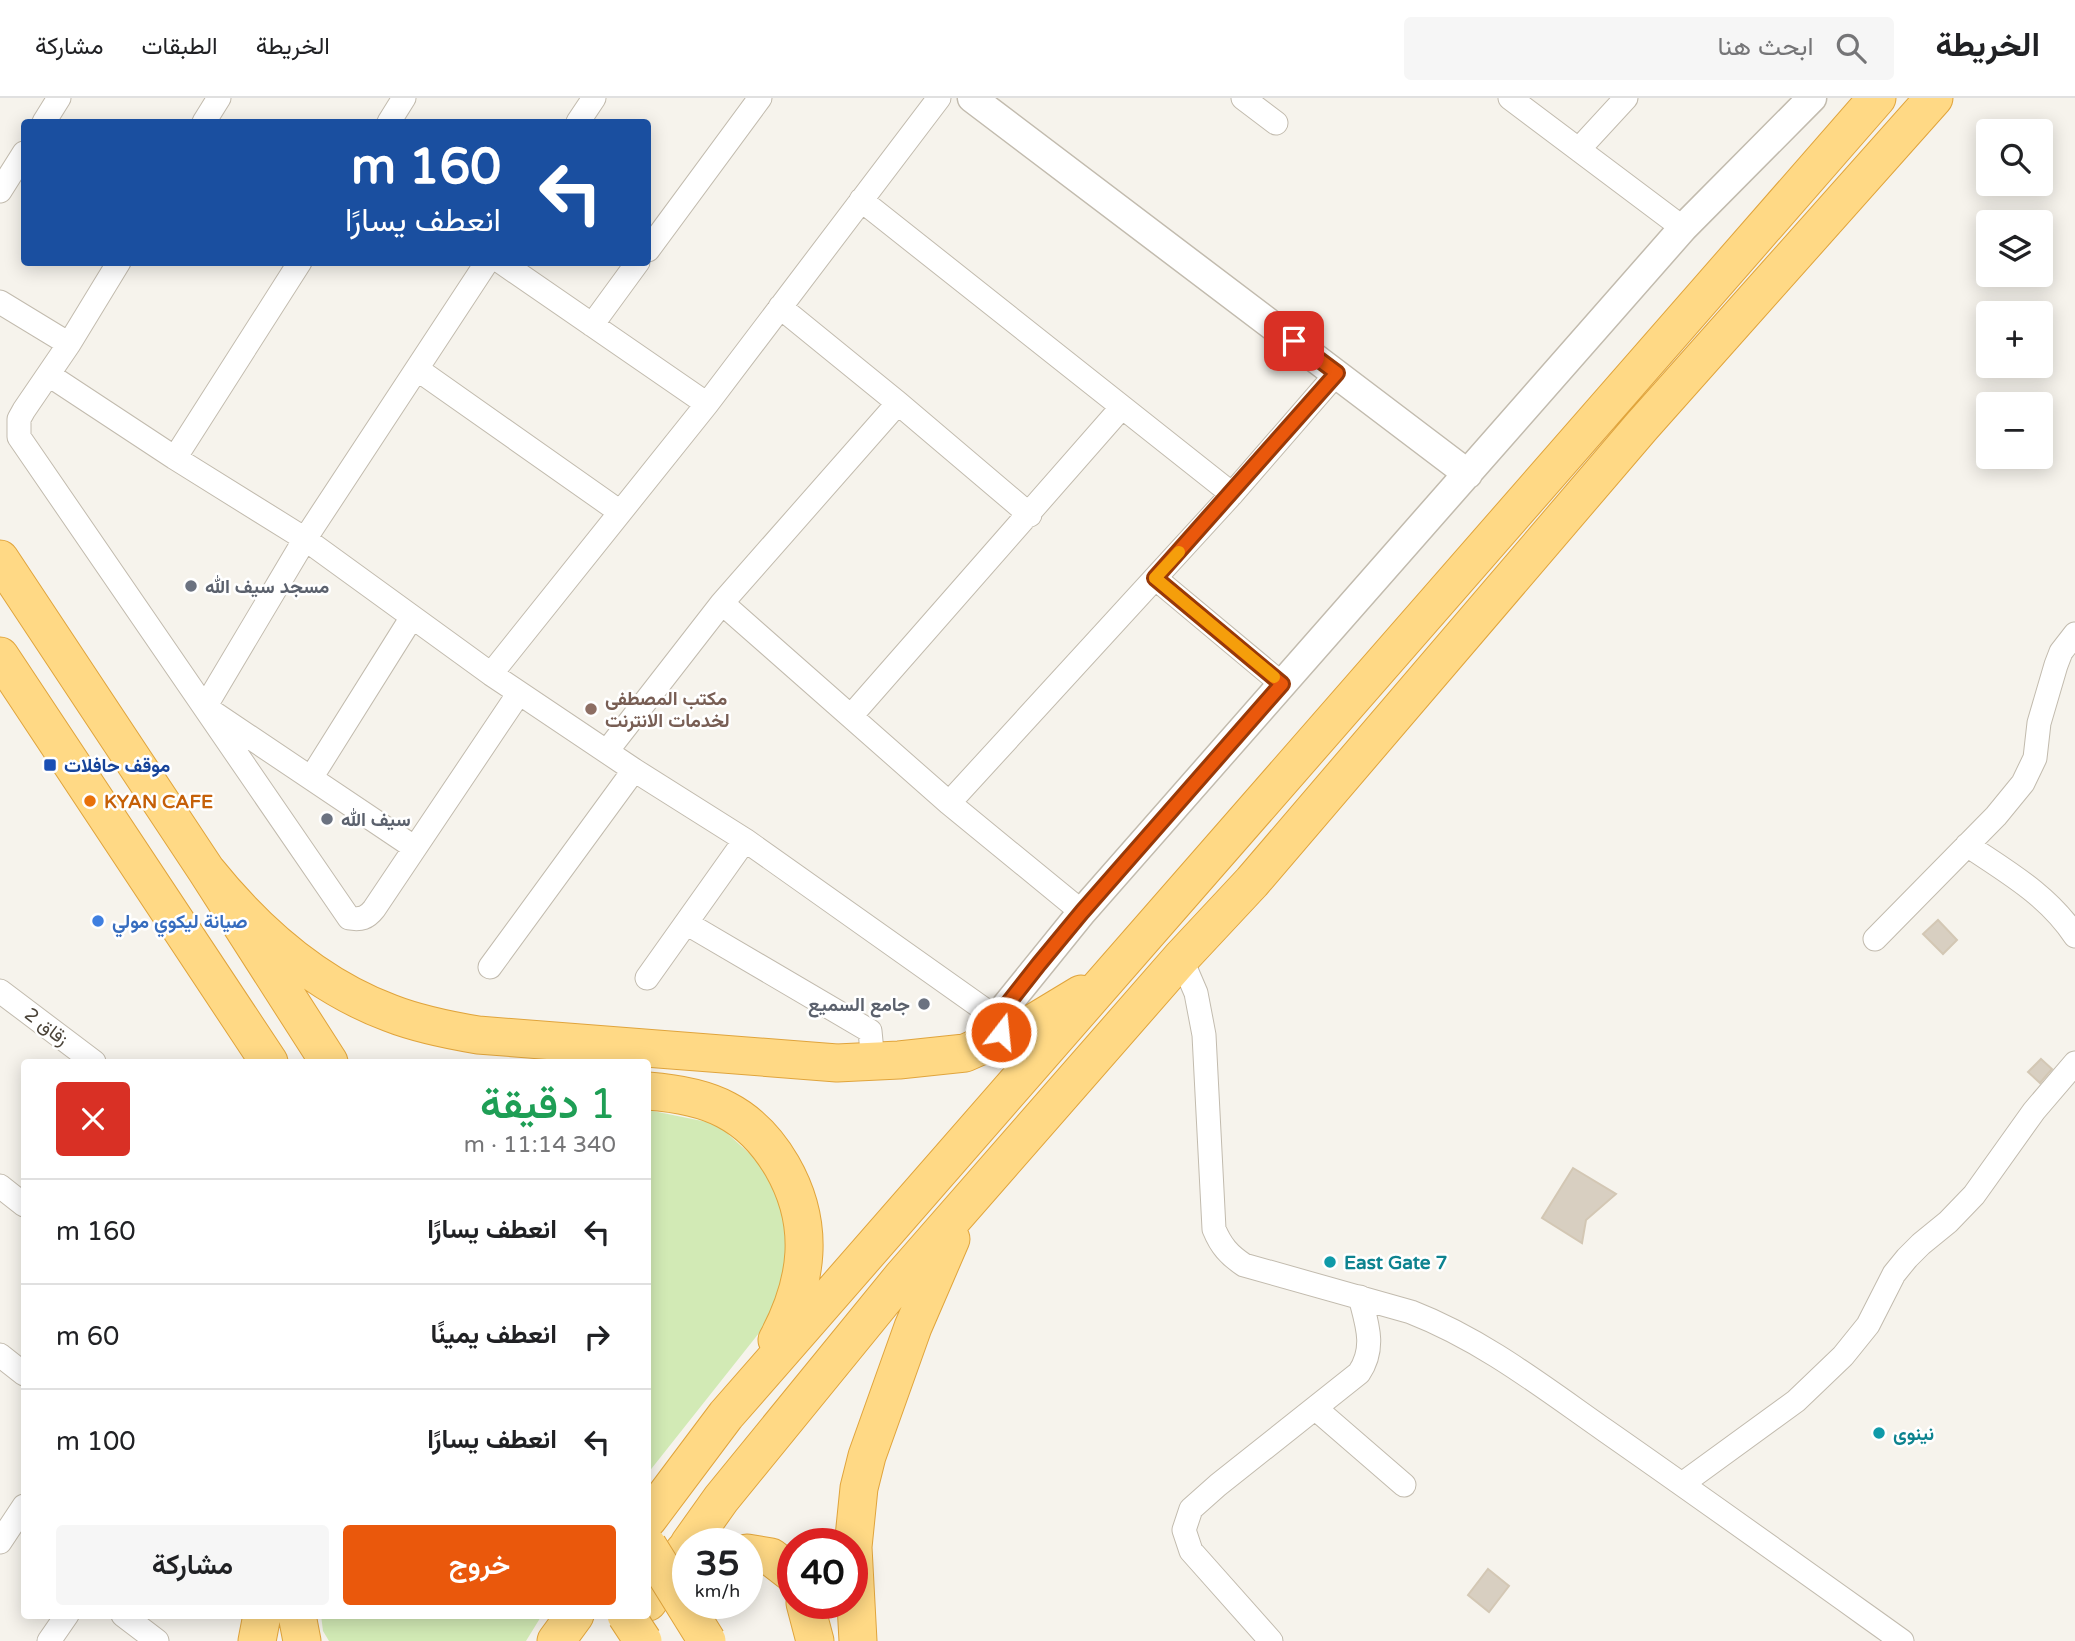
<!DOCTYPE html>
<html lang="ar">
<meta charset="utf-8">
<style>
body{margin:0;font-family:"Varela Round",Vazirmatn,sans-serif;background:#f6f6f6;color:#202124;direction:rtl;height:100vh;display:flex;flex-direction:column;font-size:26px;white-space:nowrap}
*{box-sizing:border-box;margin:0}
p{font-size:23px;color:#757577}
.icon{flex:none;width:38px;height:38px;fill:none;stroke:currentColor;stroke-width:2;stroke-linecap:round;stroke-linejoin:round}
.map{position:relative;flex:1;overflow:hidden;direction:ltr}
.details{position:absolute;left:21px;top:961px;width:630px;height:560px;display:flex;flex-direction:column;background:#fff;border-radius:7px;box-shadow:0 4px 18px #0003;direction:rtl}
.details>*{flex:none}
.hud{position:absolute;left:21px;top:21px;width:630px;height:147px;border-radius:7px;box-shadow:0 4px 18px #0003;direction:rtl;background:#1a4fa0;color:#fff;overflow:hidden}
.fabs{position:absolute;left:1976px;top:21px;display:grid;gap:14px}
.fabs a{display:grid;place-items:center;width:77px;height:77px;border-radius:7px;background:#fff;box-shadow:0 4px 18px #0003;font-size:35px}
.speed{position:absolute;left:672px;top:1430px;display:flex;gap:14px;font-size:35px;font-weight:700;text-align:center}
.speed>*{display:grid;place-content:center;width:91px;height:91px;border-radius:50%;background:#fff;box-shadow:0 4px 18px #0003;line-height:1}
.speed small{font-size:18px;font-weight:400}
.speed .limit{border:10px solid #d22;background:#fff;color:#111}
.pin{position:absolute;display:grid;place-items:center;width:60px;height:60px;color:#fff;margin:-30px;border-radius:14px;box-shadow:0 4px 10px #0006}
.me{position:absolute;width:77px;margin:-38px;rotate:16deg;stroke-linejoin:round;filter:drop-shadow(0 0 5px #0008)}
.turn{display:flex;align-items:center;gap:24px;height:147px;padding:0 35px;font-size:32px}
.turn .icon{width:91px;height:91px;stroke-width:2.5}
.turn b{display:block;font-size:49px;line-height:60px}
.round{display:grid;place-items:center;flex:none;width:74px;height:74px;border-radius:7px;background:#f6f6f6}
.head{display:flex;align-items:center;justify-content:space-between;height:119px;padding:0 35px}
h1{font-size:42px;font-weight:600;line-height:52px;color:#1e9e55}
.cta{display:flex;gap:14px;margin-top:auto;padding:14px 35px}
.cta a{flex:1;height:80px;border-radius:7px;background:#ea580c;color:#fff;font-size:28px;font-weight:600;line-height:80px;text-align:center}
.cta a+a{background:#f6f6f6;color:#202124}
ul{padding:0;list-style:none}
li{display:flex;align-items:center;gap:21px;height:105px;padding:0 35px;border-top:2px solid #e0e0e0}
li div{flex:1}
li b{display:block;font-size:26px}
li em{font-style:normal}
header{display:flex;align-items:center;gap:42px;box-sizing:border-box;height:98px;padding:0 35px;background:#fff;border-bottom:2px solid #e0e0e0}
header strong{font-size:33px}
nav{display:flex;gap:38px;margin-inline-start:auto;font-size:24px}
.search{width:490px;height:63px;background:#f6f6f6;display:flex;align-items:center;gap:18px;box-sizing:border-box;padding:0 24px;border-radius:7px;color:#757577;font-size:26px}
.map>svg:first-child{display:block}
.green{fill:#d2eab5}
.building{fill:#d8cfc1;stroke:#d3c7b4;stroke-width:2}
.lines{fill:none;stroke-linecap:round;stroke-linejoin:round}
.minor-casing{stroke:#c2bbae;stroke-width:25}
.tertiary-casing{stroke:#c2bbae;stroke-width:31}
.trunk-casing{stroke:#e0a43c;stroke-width:39}
.minor{stroke:#fff;stroke-width:23}
.tertiary{stroke:#fff;stroke-width:28}
.trunk{stroke:#ffd985;stroke-width:37}
.trunk-bridge-casing{stroke:#e0a43c;stroke-width:39;stroke-linecap:butt}
.trunk-bridge{stroke:#ffd985;stroke-width:37}
.route-casing{stroke:#983908;stroke-width:18}
.route{stroke:#ea580c;stroke-width:12}
.slow{stroke:#f59e0b;stroke-width:12}
.worship-dot{fill:#6b7280;stroke:#fff;stroke-width:2.5}
.education-dot{fill:#8d6e63;stroke:#fff;stroke-width:2.5}
.transit-dot{fill:#1a4fb4;stroke:#fff;stroke-width:2.5}
.food-dot{fill:#e8710a;stroke:#fff;stroke-width:2.5}
.shop-dot{fill:#3f7fe0;stroke:#fff;stroke-width:2.5}
.culture-dot{fill:#0f9aa8;stroke:#fff;stroke-width:2.5}
.labels{text-anchor:middle;stroke-width:5;stroke-linejoin:round;paint-order:stroke}
.worship-label{font-size:19px;font-weight:bold;fill:#5b616d;stroke:#fff;text-anchor:start}
.education-label{font-size:19px;font-weight:bold;fill:#785e54;stroke:#fff;text-anchor:start}
.transit-label{font-size:19px;font-weight:bold;fill:#164399;stroke:#fff;text-anchor:start}
.food-label{font-size:19px;font-weight:bold;fill:#c56008;stroke:#fff;text-anchor:start}
.shop-label{font-size:19px;font-weight:bold;fill:#366cbe;stroke:#fff;text-anchor:start}
.street-label{font-size:19px;fill:#4b4439;stroke:#fff}
.culture-label{font-size:19px;font-weight:bold;fill:#0d838f;stroke:#fff;text-anchor:start}
</style>
<header>
<strong>الخريطة</strong>
<div class="search"><svg class="icon" aria-label="search" viewBox="0 0 24 24"><circle cx="10" cy="10" r="6"/><path d="M15 15l6 6"/></svg>ابحث هنا</div>
<nav><a>الخريطة</a><a>الطبقات</a><a>مشاركة</a></nav>
</header>
<div class="map">
<svg width="2075" height="1543" viewBox="0 0 2075 1543">
<rect width="100%" height="100%" fill="#f6f3ec"/>
<path class="green" d="M648,1012L717,1026L772,1076L793,1140L775,1215L648,1375Z
M321,1517H542L526,1543H329L323,1533Z"/>
<path class="building" d="M1938,822L1957,842L1943,856L1923,836Z
M2041,961L2052,971L2040,985L2028,974Z
M1573,1070L1616,1096L1586,1122L1582,1145L1542,1120Z
M1488,1471L1509,1488L1489,1514L1468,1497Z"/>
<g class="lines">
<defs>
<path id="minor" d="M1243,0L1276,25
M1510,0L1683,130
M44,24L59,0
M204,24L219,0
M389,24L404,0
M578,24L594,0
M1579,51L1626,0
M0,93L24,55
M861,102L1232,396
M648,152L760,0
M119,164L69,246L24,312L19,321V339L349,820C361,822 367,820 374,811L519,595
M501,164L707,306
M0,204L69,246
M780,209L898,305L1030,417
M592,227L638,164
M417,271L620,414
M49,277L175,360L305,441L491,576L634,672L745,742L999,922
M175,360L300,164
M1155,480L1282,586
M722,505L949,705L1082,814
M491,576L707,306L939,0
M851,618L1122,309
M607,653L722,505L898,305
M311,680L412,519
M949,705L1232,396L1337,275
M1967,747C2007,774 2048,797 2075,838
M415,750L205,609L305,441L487,164
M686,825L870,933L873,964
M1875,841L1996,718L2023,685L2035,660L2039,625L2056,567L2061,554L2075,536
M1181,860L1196,895L1204,937L1214,1131C1221,1148 1229,1157 1244,1167L1411,1214C1483,1242 1543,1289 1606,1333C1705,1402 1804,1473 1902,1543
M490,869L634,672
M647,880L745,742
M0,893L94,964
M0,1088L24,1107
M0,1257L24,1276
M1315,1310L1404,1387
M1682,1386L1796,1303L1843,1258L1868,1227L1894,1176L1907,1160L1921,1146L1948,1124L1974,1097L2034,1013L2075,965
M0,1444L24,1408
M123,1517L157,1543
M49,1543L67,1517
M1271,1543L1191,1453L1184,1432L1191,1411L1218,1387L1359,1275C1376,1250 1367,1226 1360,1199"/>
<path id="tertiary" d="M972,0L1468,376
M1003,939L999,922L1006,908L1082,814L1683,130L1812,0"/>
<path id="trunk" d="M0,461L206,772L329,964
M0,558L269,964
M206,772C255,833 315,887 390,915C418,926 448,932 478,937L837,965L899,962L965,955L1033,925L1081,896
M648,993C674,995 702,999 726,1012C751,1025 768,1044 782,1068C816,1127 808,1184 777,1242
M648,1421L726,1317L1877,0
M689,1446L721,1401L902,1179L1181,860L1252,784L1642,328L1934,0
M747,1455L771,1459L793,1476
M648,1504L684,1453
M805,1505L815,1543
M297,1517L302,1543
M257,1543L262,1517
M556,1543L575,1517
M858,1543L853,1449L859,1390L867,1358L913,1229L951,1141"/>
</defs>
<use href="#minor" class="minor-casing"/>
<use href="#tertiary" class="tertiary-casing"/>
<use href="#trunk" class="trunk-casing"/>
<use href="#minor" class="minor"/>
<use href="#tertiary" class="tertiary"/>
<use href="#trunk" class="trunk"/>
<defs>
<path id="trunk-bridge" d="M648,1448L707,1543
M626,1517L643,1543"/>
</defs>
<use href="#trunk-bridge" class="trunk-bridge-casing"/>
<use href="#trunk-bridge" class="trunk-bridge"/>
</g>
<g class="lines">
<defs>
<path id="route" d="M1001,934L999,922L1006,908L1039,866L1082,814L1282,586L1155,480L1337,275L1294,243"/>
</defs>
<use href="#route" class="route-casing"/>
<use href="#route" class="route"/>
<path class="slow" d="M1179,454L1155,480L1274,579"/>
</g>
<g class="worship-dot">
<circle cx="191" cy="488" r="7"/>
<circle cx="327" cy="721" r="7"/>
<circle cx="924" cy="906" r="7"/>
</g>
<circle class="education-dot" cx="591" cy="611" r="7"/>
<rect class="transit-dot" x="43" y="660" width="14" height="14" rx="3.5"/>
<circle class="food-dot" cx="90" cy="703" r="7"/>
<circle class="shop-dot" cx="98" cy="823" r="7"/>
<g class="culture-dot">
<circle cx="1330" cy="1164" r="7"/>
<circle cx="1879" cy="1335" r="7"/>
</g>
<g class="labels">
<g class="worship-label">
<text x="205" y="495">مسجد سيف الله</text>
<text x="341" y="728">سيف الله</text>
<text x="910" y="913" text-anchor="end">جامع السميع</text>
</g>
<g class="education-label">
<text x="605" y="607">مكتب المصطفى<tspan x="605" dy="22">لخدمات الانترنت</tspan></text>
</g>
<g class="transit-label">
<text x="64" y="674">موقف حافلات</text>
</g>
<g class="food-label">
<text x="104" y="710">KYAN CAFE</text>
</g>
<g class="shop-label">
<text x="112" y="830">صيانة ليكوي مولي</text>
</g>
<g class="street-label">
<text transform="translate(47 928) rotate(37)" y="7">زقاق 2</text>
</g>
<g class="culture-label">
<text x="1344" y="1171">East Gate 7</text>
<text x="1893" y="1342">نينوى</text>
</g>
</g>
</svg>
<div class="fabs">
<a><svg class="icon" aria-label="search" viewBox="0 0 24 24"><circle cx="10" cy="10" r="6"/><path d="M15 15l6 6"/></svg></a>
<a><svg class="icon" aria-label="layers" viewBox="0 0 24 24"><path d="M12 4l9 5-9 5-9-5zM3 14l9 5 9-5"/></svg></a>
<a>+</a>
<a>−</a>
</div>
<div class="speed"><div>35<small>km/h</small></div><div class="limit">40</div></div>
<div class="pin" style="left:1294px;top:243px;background:#d93025"><svg class="icon" aria-label="arrive" viewBox="0 0 24 24"><path d="M6 21V4h12l-3 4 3 4H6"/></svg></div>
<svg class="me" style="left:1001px;top:934px" viewBox="-20 -20 40 40"><circle r="17" fill="#ea580c" stroke="#fff" stroke-width="3"/><path d="M0-11L8 9 0 5-8 9z" fill="#fff"/></svg>
<div class="hud">
<div class="turn"><svg class="icon" aria-label="left" viewBox="0 0 24 24"><path d="M17 20v-9H6M10 6l-5 5 5 5"/></svg><div><b>160 m</b>انعطف يسارًا</div></div>
</div>
<section class="details">
<div class="head"><div><h1>1 دقيقة</h1><p>340 m · 11:14</p></div><a class="round" style="background:#d93025;color:#fff"><svg class="icon" aria-label="close" viewBox="0 0 24 24"><path d="M6 6l12 12M18 6L6 18"/></svg></a></div>
<ul>
<li><svg class="icon" aria-label="left" viewBox="0 0 24 24"><path d="M17 20v-9H6M10 6l-5 5 5 5"/></svg><div><b>انعطف يسارًا</b></div><em>160 m</em></li>
<li><svg class="icon" aria-label="right" viewBox="0 0 24 24"><path d="M7 20v-9h11M14 6l5 5-5 5"/></svg><div><b>انعطف يمينًا</b></div><em>60 m</em></li>
<li><svg class="icon" aria-label="left" viewBox="0 0 24 24"><path d="M17 20v-9H6M10 6l-5 5 5 5"/></svg><div><b>انعطف يسارًا</b></div><em>100 m</em></li>
</ul>
<div class="cta"><a>خروج</a><a>مشاركة</a></div>
</section>
</div>
